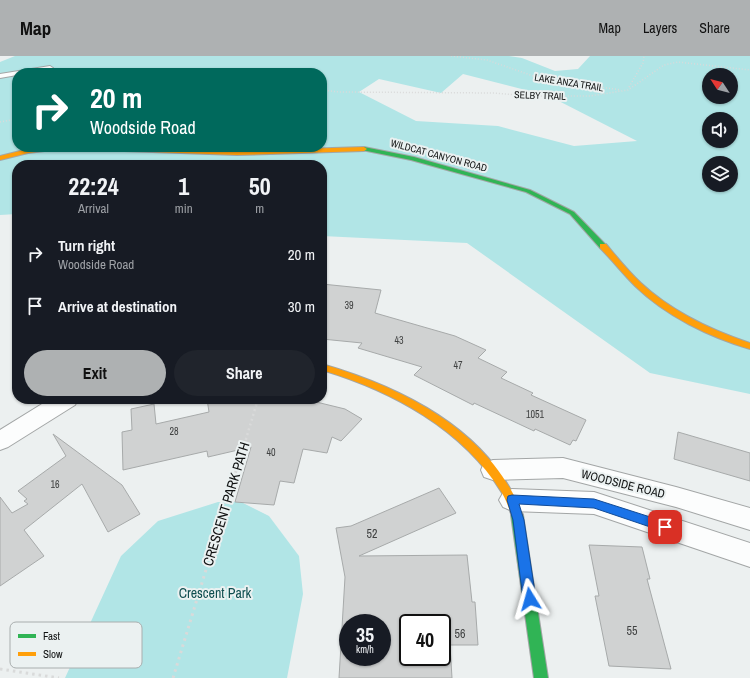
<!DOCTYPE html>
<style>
body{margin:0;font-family:"Archivo Narrow",sans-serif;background:#20242c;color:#f1f3f6;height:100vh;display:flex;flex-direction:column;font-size:15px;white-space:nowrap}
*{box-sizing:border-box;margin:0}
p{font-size:13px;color:#9ea1a6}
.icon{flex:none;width:22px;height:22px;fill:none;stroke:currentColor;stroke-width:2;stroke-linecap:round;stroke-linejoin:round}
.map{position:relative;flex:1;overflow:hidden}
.sheet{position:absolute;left:12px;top:104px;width:315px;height:244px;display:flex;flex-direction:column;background:#171b24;border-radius:16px;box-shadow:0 1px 3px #0004}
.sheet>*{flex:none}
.top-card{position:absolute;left:12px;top:12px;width:315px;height:84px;border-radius:16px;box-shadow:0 1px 3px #0004;background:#00695c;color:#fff;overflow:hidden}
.needle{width:26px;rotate:306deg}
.controls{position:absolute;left:702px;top:12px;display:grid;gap:8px}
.controls a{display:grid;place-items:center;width:36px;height:36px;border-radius:50%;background:#171b24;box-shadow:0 1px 3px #0004;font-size:20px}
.speed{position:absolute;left:339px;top:558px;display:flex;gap:8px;font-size:20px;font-weight:700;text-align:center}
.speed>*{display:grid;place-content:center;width:52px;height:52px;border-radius:50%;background:#171b24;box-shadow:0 1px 3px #0004;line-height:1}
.speed small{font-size:10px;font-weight:400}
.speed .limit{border:2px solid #111;border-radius:6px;background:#fff;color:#111}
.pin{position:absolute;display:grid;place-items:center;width:34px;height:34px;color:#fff;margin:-17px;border-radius:8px;box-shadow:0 2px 6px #0006}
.me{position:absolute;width:44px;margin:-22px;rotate:352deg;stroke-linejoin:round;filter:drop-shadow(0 0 3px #0008)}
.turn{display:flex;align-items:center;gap:14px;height:84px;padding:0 12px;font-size:18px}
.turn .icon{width:52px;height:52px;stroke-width:2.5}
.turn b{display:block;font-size:28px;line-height:34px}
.eta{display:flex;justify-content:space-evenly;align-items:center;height:68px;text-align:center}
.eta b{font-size:24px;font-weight:700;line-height:28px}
.primary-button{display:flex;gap:8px;margin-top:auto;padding:8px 12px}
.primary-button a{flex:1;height:46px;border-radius:24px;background:#aeb1b2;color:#111;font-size:16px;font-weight:700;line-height:46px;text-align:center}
.primary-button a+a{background:#20242c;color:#f1f3f6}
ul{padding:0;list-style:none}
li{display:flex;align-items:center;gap:12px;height:52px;padding:0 12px}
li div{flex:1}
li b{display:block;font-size:15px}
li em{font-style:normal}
header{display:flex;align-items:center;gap:24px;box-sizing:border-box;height:56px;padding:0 20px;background:#aeb1b2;color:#111}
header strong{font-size:19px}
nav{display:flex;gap:22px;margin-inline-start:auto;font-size:14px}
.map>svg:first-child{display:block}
.green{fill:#b1e5e6;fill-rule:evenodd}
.building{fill:#d0d2d2;stroke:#a7aaaa;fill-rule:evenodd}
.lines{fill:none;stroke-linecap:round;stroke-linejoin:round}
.lane-casing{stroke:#a3a6a6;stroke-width:2}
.street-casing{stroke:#a3a6a6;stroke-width:2}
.fast-casing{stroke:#a3a6a6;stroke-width:2}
.slow-casing{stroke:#a3a6a6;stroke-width:2}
.path-far2{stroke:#d9dada;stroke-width:1.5;stroke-dasharray:1 2;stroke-linecap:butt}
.path-far1{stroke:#d9dada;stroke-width:2.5;stroke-dasharray:2 3;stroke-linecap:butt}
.path{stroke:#d9dada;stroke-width:3;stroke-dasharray:2.5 4;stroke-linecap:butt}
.lane{fill:#fcfdfd;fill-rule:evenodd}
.street{fill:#fcfdfd;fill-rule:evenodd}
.fast{fill:#30b455;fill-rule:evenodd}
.slow{fill:#ff9f0a;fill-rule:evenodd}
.route{fill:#1a73e8;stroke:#114b97}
.labels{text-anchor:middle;stroke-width:4;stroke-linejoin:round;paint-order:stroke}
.far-street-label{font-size:10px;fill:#101212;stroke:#ebf1f1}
.number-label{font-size:10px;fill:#404242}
.street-label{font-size:12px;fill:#101212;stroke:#ebf1f1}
.near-number-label{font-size:12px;fill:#404242}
.near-street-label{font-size:14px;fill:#101212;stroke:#ebf1f1}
.near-park-label{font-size:14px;fill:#0f4e50;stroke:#ebf1f1}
.key{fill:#ebf1f1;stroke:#a9aeae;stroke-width:1}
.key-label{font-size:11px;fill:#101212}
</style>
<header>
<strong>Map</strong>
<nav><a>Map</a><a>Layers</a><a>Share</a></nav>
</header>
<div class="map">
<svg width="750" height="622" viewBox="0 0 750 622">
<rect width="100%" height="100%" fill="#ecf0f0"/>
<path class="green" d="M15,0H509L522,2L555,15L578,13L590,0H750V338L650,317L467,187L322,180V109H17V158L0,159V6ZM17,17H322V91H17ZM463,18L549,40L637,85L574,90L498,70L416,65L359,36L379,23L441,37ZM709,19H731V41H709ZM709,63H731V85H709ZM709,107H731V129H709Z
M218,446H241L269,460L299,500L303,538L287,622H65L121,500L158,465Z"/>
<path class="building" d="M322,228L381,234L375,257L455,280L486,294L478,302L507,316L501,322L533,337L531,339L586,364L576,385L573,384L570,389L535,373L534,375L474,347L473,349L414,319L422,311L358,292L362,287L322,283Z
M207,343H304L345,353L362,363L341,385L332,381L327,397L303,393L294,427L280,425L274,449L235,446L251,391L208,401L207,395L123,414L122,376L132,374L131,353L154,348L156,368L209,356Z
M678,376L750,397V425L674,403Z
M53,378L122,429L140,458L108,476L82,428L24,474L44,500L0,530V441L12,457L28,448L24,445L27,443L18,435L66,400Z
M439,432L456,457L359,500L467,499L472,546H475L478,589H450L452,622H339L345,521L336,472L351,470ZM348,567H382V601H348ZM408,567H442V601H408Z
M589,489L642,491L650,523H647L671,613L609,610L595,540H599Z"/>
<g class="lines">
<defs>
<path id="lane" d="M50,10L53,12L52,13L30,17H17V19L0,22V18Z"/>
<path id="street" d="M50,343H78L75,349L8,391L0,394V374Z
M563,402L676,431L750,452V474L676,451L563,422L493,424L484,421L481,414L484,407L493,404Z
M512,433L594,436L750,487V511L594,458L512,455L503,451L499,444L503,437Z"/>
<path id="fast" d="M364,91L414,101L530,134L574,156L607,190L606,192H600L570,158L526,136L411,104L362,94V92Z
M517,454L521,456L523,459L548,622H534L511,459L513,456Z"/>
<path id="slow" d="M46,91H64L61,93L28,97L0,104V100L28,93Z
M65,91H119L237,95L364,91L367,93L364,95L237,99L68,93Z
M600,188H606C617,201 628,215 641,227C671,255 711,274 750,287V293C709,281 666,260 635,230C623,218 612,204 600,192Z
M322,308C394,329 473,366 511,434C516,442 519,451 523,459L521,462L517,464L513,462C509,454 507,445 502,437C463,373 392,335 322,314Z"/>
</defs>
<use href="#lane" class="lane-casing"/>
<use href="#street" class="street-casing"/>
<use href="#fast" class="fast-casing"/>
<use href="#slow" class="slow-casing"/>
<path class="path-far2" d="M451,0L487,4L539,22L621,34
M112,17L115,14
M277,17L282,14
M629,31L643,7L644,0
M322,34L339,36L494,37L530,40H590L628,34L664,9L678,6L750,14
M0,66L17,63"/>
<path class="path-far1" d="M240,403L258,343"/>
<path class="path" d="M0,613L59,622
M173,622L240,402"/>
<use href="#lane" class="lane"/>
<use href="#street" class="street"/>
<use href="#fast" class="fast"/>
<use href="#slow" class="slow"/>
</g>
<path class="route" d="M512,439L594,443L669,467L671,471L669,474L665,476L594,452L519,448L524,464L536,543L534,547L530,549L525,547L523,543L513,464L507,444L508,440Z"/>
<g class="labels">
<g class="far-street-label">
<text transform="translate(569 26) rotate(9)" y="4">LAKE ANZA TRAIL</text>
<text transform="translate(540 39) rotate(2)" y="4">SELBY TRAIL</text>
<text transform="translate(439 99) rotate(15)" y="4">WILDCAT CANYON ROAD</text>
</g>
<g class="number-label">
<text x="349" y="253">39</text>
<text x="399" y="288">43</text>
<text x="458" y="313">47</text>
<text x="535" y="362">1051</text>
<text x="174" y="379">28</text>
<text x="271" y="400">40</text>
<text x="55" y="432">16</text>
</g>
<g class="street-label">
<text transform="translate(623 428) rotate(14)" y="4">WOODSIDE ROAD</text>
</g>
<g class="near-number-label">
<text x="372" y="482">52</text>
<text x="632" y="579">55</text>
<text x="460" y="582">56</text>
</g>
<g class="near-street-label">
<text transform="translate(226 448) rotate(-73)" y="5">CRESCENT PARK PATH</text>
</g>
<g class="near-park-label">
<text x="215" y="542">Crescent Park</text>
</g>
</g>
<rect x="10" y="566" width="132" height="46" rx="6" class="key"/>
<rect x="18" y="578" width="18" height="4" fill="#30b455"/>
<rect x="18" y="596" width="18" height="4" fill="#ff9f0a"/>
<g class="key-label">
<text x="43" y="584">Fast</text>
<text x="43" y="602">Slow</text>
</g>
</svg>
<div class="controls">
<a><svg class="needle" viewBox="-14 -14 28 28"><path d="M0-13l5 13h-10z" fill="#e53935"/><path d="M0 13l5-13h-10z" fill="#9ea1a6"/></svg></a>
<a><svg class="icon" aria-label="sound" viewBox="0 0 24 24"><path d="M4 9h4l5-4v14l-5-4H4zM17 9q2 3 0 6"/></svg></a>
<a><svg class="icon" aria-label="layers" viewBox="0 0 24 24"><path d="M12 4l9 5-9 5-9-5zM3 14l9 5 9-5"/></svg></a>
</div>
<div class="speed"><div>35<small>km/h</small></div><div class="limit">40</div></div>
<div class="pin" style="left:665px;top:471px;background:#d93025"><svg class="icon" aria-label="arrive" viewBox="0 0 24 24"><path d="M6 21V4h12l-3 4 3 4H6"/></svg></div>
<svg class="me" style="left:530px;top:543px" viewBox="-20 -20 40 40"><path d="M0-17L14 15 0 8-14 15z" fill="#1a73e8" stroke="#fff" stroke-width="4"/></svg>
<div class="top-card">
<div class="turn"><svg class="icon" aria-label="right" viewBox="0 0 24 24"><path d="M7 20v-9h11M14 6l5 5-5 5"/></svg><div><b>20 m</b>Woodside Road</div></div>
</div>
<section class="sheet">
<div class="eta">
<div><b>22:24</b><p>Arrival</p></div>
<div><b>1</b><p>min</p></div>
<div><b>50</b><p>m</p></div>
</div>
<ul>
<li><svg class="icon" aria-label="right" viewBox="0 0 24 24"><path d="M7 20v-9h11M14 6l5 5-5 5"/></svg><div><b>Turn right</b><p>Woodside Road</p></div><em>20 m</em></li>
<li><svg class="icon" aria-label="arrive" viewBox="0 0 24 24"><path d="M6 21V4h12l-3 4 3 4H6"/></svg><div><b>Arrive at destination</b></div><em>30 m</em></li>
</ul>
<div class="primary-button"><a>Exit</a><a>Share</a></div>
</section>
</div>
